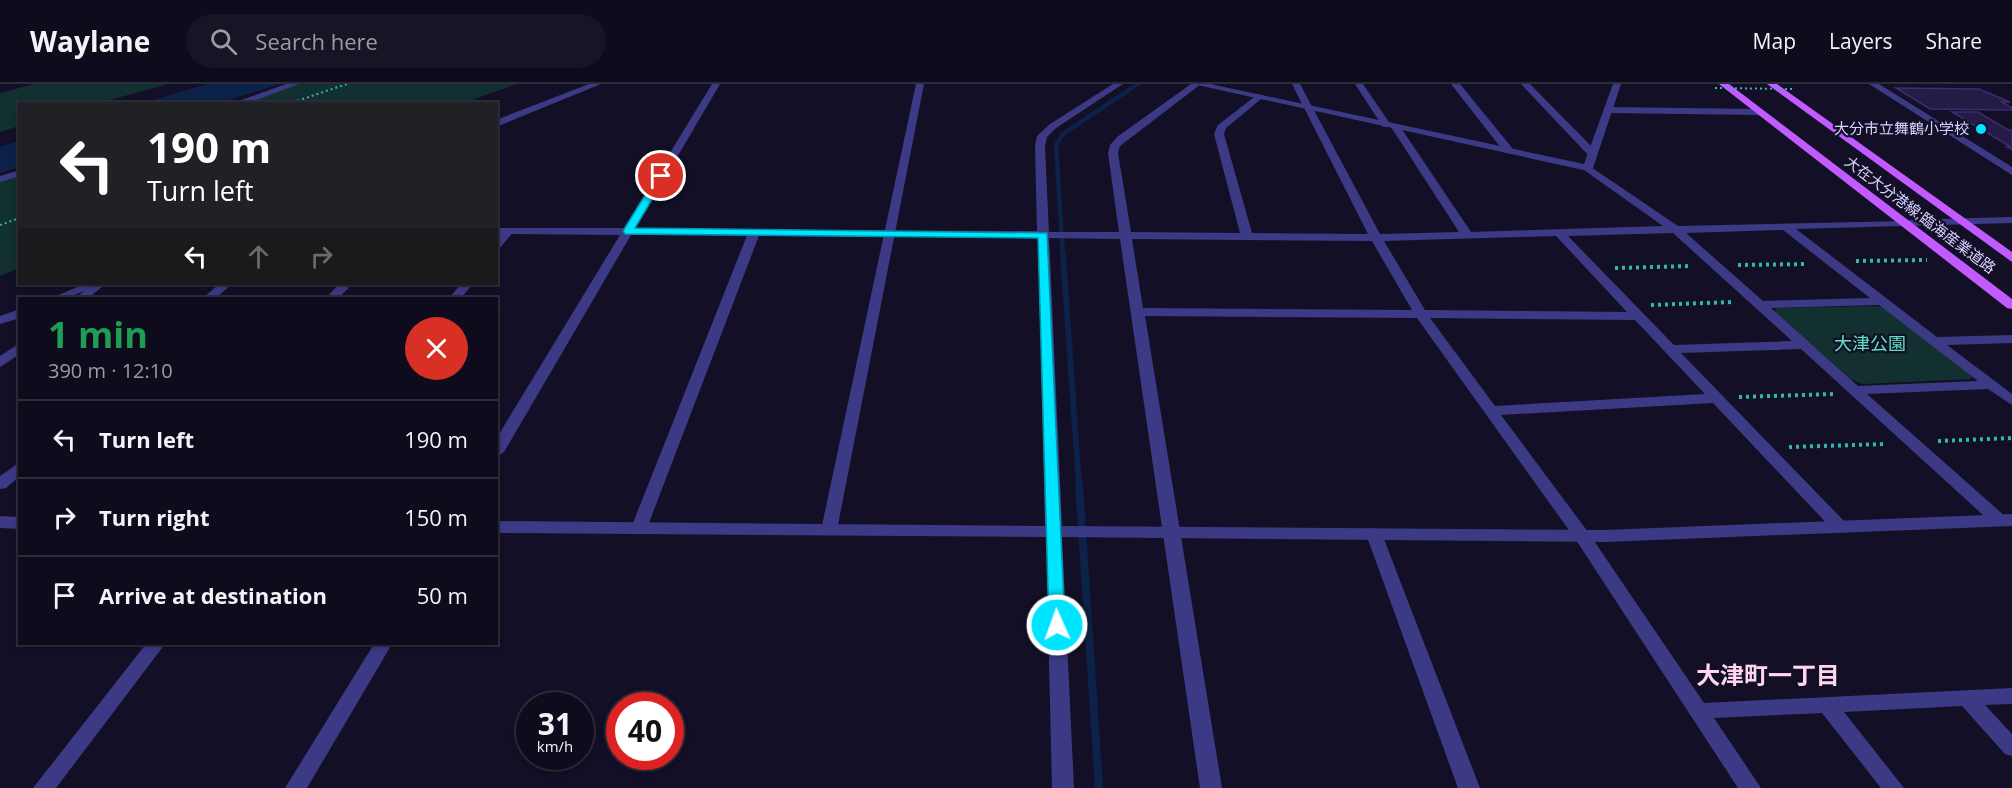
<!DOCTYPE html>
<meta charset="utf-8">
<style>
body{margin:0;font-family:"Open Sans","Noto Sans JP",sans-serif;background:#171425;color:#f1f3f6;height:100vh;display:flex;flex-direction:column;font-size:22px;white-space:nowrap}
*{box-sizing:border-box;margin:0}
p{font-size:20px;color:#9b9ba3}
.icon{flex:none;width:33px;height:33px;fill:none;stroke:currentColor;stroke-width:2;stroke-linecap:round;stroke-linejoin:round}
.map{position:relative;flex:1;overflow:hidden}
.side{position:absolute;left:18px;top:213px;width:480px;height:348px;display:flex;flex-direction:column;background:#0e0b1c;border-radius:0px;box-shadow:0 3px 9px #0003,0 0 0 2px #2e2b3b}
.side>*{flex:none}
.guide{position:absolute;left:18px;top:18px;width:480px;height:183px;border-radius:0px;box-shadow:0 3px 9px #0003,0 0 0 2px #2e2b3b;background:#202124;color:#fff;overflow:hidden}
.speed{position:absolute;left:516px;top:608px;display:flex;gap:12px;font-size:30px;font-weight:700;text-align:center}
.speed>*{display:grid;place-content:center;width:78px;height:78px;border-radius:50%;background:#0e0b1c;box-shadow:0 3px 9px #0003,0 0 0 2px #2e2b3b;line-height:1}
.speed small{font-size:15px;font-weight:400}
.speed .limit{border:9px solid #d22;background:#fff;color:#111}
.pin{position:absolute;display:grid;place-items:center;width:51px;height:51px;color:#fff;margin:-26px;border:3px solid #fff;border-radius:50%;box-shadow:0 2px 6px #0007}
.me{position:absolute;width:66px;margin:-33px;rotate:358deg;stroke-linejoin:round;filter:drop-shadow(0 0 4px #0008)}
.turn{display:flex;align-items:center;gap:21px;height:126px;padding:0 30px;font-size:27px}
.turn .icon{width:78px;height:78px;stroke-width:2.5}
.turn b{display:block;font-size:42px;line-height:51px}
.lanes{display:flex;align-items:center;height:57px;padding:0 30px;background:#0003;justify-content:center;gap:30px;direction:ltr}
.lanes .off{opacity:.35}
.round{display:grid;place-items:center;flex:none;width:63px;height:63px;border-radius:32px;background:#171425}
.summary{display:flex;align-items:center;justify-content:space-between;height:102px;padding:0 30px}
h1{font-size:36px;font-weight:700;line-height:45px;color:#1e9e55}
ul{padding:0;list-style:none}
li{display:flex;align-items:center;gap:18px;height:78px;padding:0 30px;border-top:2px solid #2e2b3b}
li div{flex:1}
li b{display:block;font-size:22px}
li em{font-style:normal}
header{display:flex;align-items:center;gap:36px;box-sizing:border-box;height:84px;padding:0 30px;background:#0e0b1c;border-bottom:2px solid #2e2b3b}
header strong{font-size:28px}
nav{display:flex;gap:33px;margin-inline-start:auto;font-size:21px}
.search{width:420px;height:54px;background:#171425;display:flex;align-items:center;gap:15px;box-sizing:border-box;padding:0 21px;border-radius:33px;color:#9b9ba3;font-size:22px}
.map>svg:first-child{display:block}
.green{fill:#12302f}
.water{fill:#0c2248}
.lines{fill:none;stroke-linecap:round;stroke-linejoin:round}
.stream-far2{stroke:#0c2248;stroke-width:4.5}
.stream-far1{stroke:#0c2248;stroke-width:6}
.stream{stroke:#0c2248;stroke-width:8}
.building{fill:#241b47;stroke:#3b2d73;stroke-width:1.5}
.path-far1{stroke:#2fb8b0;stroke-width:2;stroke-dasharray:2 3;stroke-linecap:butt}
.path{stroke:#2fb8b0;stroke-width:4;stroke-dasharray:3 4;stroke-linecap:butt}
.service{stroke:#3d3a85;stroke-width:6}
.minor{fill:#3d3a85;fill-rule:evenodd}
.tertiary{fill:#3d3a85;fill-rule:evenodd}
.primary{fill:#c25bff;fill-rule:evenodd}
.path-bridge{stroke:#2fb8b0;stroke-width:2;stroke-dasharray:2 3;stroke-linecap:butt}
.route{fill:#00e5ff;stroke:#0095a6;stroke-width:1.5}
.poi-dot{fill:#00e5ff;stroke:#130f26;stroke-width:2}
.labels{text-anchor:middle;stroke-width:4.5;stroke-linejoin:round;paint-order:stroke}
.far-poi-label{font-size:15px;fill:#d9d4ff;stroke:#130f26;text-anchor:end}
.far-street-label{font-size:15px;fill:#d9d4ff;stroke:#130f26}
.park-label{font-size:18px;fill:#5fe0c0;stroke:#130f26}
.near-neighbourhood-label{font-size:24px;font-weight:bold;fill:#ffd6f0;stroke:#130f26}
</style>
<header>
<strong>Waylane</strong>
<div class="search"><svg class="icon" aria-label="search" viewBox="0 0 24 24"><circle cx="10" cy="10" r="6"/><path d="M15 15l6 6"/></svg>Search here</div>
<nav><a>Map</a><a>Layers</a><a>Share</a></nav>
</header>
<div class="map">
<svg width="2012" height="704" viewBox="0 0 2012 704">
<rect width="100%" height="100%" fill="#130f26"/>
<path class="green" d="M35,0H168L99,19L20,20L19,42L0,48V9Z
M297,0H516L464,19L237,20Z
M19,89V184L0,192V96Z
M1875,222L1886,224L1972,291L1971,295L1863,300L1852,296L1775,228L1776,224Z"/>
<path class="water" d="M208,0H280L219,19H143Z
M19,57V83L0,89V63Z"/>
<g class="lines">
<path class="stream-far2" d="M1063,173L1056,61L1063,50L1138,0"/>
<path class="stream-far1" d="M1063,171L1079,401"/>
<path class="stream" d="M1079,400L1099,704"/>
</g>
<path class="building" d="M1896,4L1979,5L2010,18H2002L2012,24V26L1930,25Z
M1952,28H1978L2008,46H2012V66L2007,63H2011Z"/>
<g class="lines">
<path class="path-far1" d="M288,20L347,0
M0,141L20,134"/>
<path class="path" d="M1856,177L1927,176
M1738,181L1806,180
M1615,184L1692,182
M1651,221L1733,218
M1739,313L1834,310
M1938,357L2012,354
M1789,363L1886,360"/>
<path class="service" d="M1607,26L1759,28"/>
<path class="minor" d="M286,0H299L245,20H230Z
M916,0H924L837,446L835,450H823L821,446Z
M1191,0H1201L1120,62L1118,69L1131,148L1240,149L1214,50L1218,41L1258,10L1261,11V15L1226,44L1224,50L1252,149L1368,150L1292,0H1300L1380,150L1459,148L1391,43L1396,40L1399,41L1471,148L1663,142L1584,86V82L1588,81L1678,142L1907,137L1909,139L1903,142L1796,145L1937,253L2012,251V259L1947,261L2012,310V321L1988,305L1867,310L2006,433L2008,437L2006,441H1994L1801,265L1681,269L1846,439L1848,443L1846,447H1834L1713,319L1501,331L1588,448L1704,619L2012,604V620L1985,621L2012,650V672L2005,670L1962,622L1844,628L1904,704H1881L1822,629L1714,634L1761,704H1738L1576,456L1417,234L1145,232L1222,704H1200L1120,155L1044,154L1038,151L1044,148H1119L1108,69L1110,61L1117,53ZM1783,146L1870,214L1763,217L1686,149ZM1673,149L1792,257L1674,261L1568,152ZM1556,152L1627,228L1425,226L1384,157ZM1132,155L1372,157L1412,226L1143,224ZM1879,221L1978,297L1858,302L1771,224ZM1430,234L1635,236L1705,310L1495,322Z
M1355,0H1363L1391,41L1389,43H1383Z
M1451,0H1460L1513,65V69H1505Z
M1521,0H1530L1597,68V72H1589Z
M1869,0H1879L2012,83V91Z
M20,86V92L0,98V92Z
M508,144L514,147L500,164L496,165C496,156 497,146 508,144Z
M754,146L760,149L647,444L645,448H633L631,444L748,149Z
M93,200H106L88,214H75Z
M219,200H232L216,214H203Z
M339,200H352L339,214H326Z
M461,200H473L461,214H449Z
M20,259V270L0,283V272Z
M20,378V392L6,404L0,405V392Z
M1374,444L1380,446L1382,450L1480,704H1458L1366,450L1368,446Z
M146,560H165L56,704H33Z"/>
<path class="tertiary" d="M589,0H601L496,43V36Z
M712,0H720L635,145L1037,147L1035,62L1037,52L1050,40L1113,0H1123L1056,44L1047,53L1045,62L1062,442L1605,446L2012,430V442L1605,458L1062,453L1074,704H1052L1046,453L496,449V437L1045,442L1038,154L631,151L504,368L496,373V355L620,151L496,150V144H624Z
M1193,0H1210L1584,80L1613,0H1621L1593,84L1588,87Z
M2012,133V139L1903,142L1897,139L1903,136Z
M85,200H101L67,214H51Z
M20,225V234L0,240V232Z
M0,432L20,433V445L0,444Z
M374,560H392L307,704H285Z"/>
<path class="primary" d="M1719,0H1729L2012,215V225L2007,224Z
M1767,0H1777L2012,168V178Z"/>
<path class="path-bridge" d="M1715,4L1793,5"/>
</g>
<path class="route" d="M658,90L666,92L635,144L1047,149L1065,541L1063,545L1057,547L1051,545L1049,541L1038,154L625,150L623,147Z"/>
<circle class="poi-dot" cx="1981" cy="45" r="6"/>
<g class="labels">
<g class="far-poi-label">
<text x="1969" y="50">大分市立舞鶴小学校</text>
</g>
<g class="far-street-label">
<text transform="translate(1920 131) rotate(37)" y="5">大在大分港線;臨海産業道路</text>
</g>
<g class="park-label">
<text x="1870" y="266">大津公園</text>
</g>
<g class="near-neighbourhood-label">
<text x="1768" y="600">大津町一丁目</text>
</g>
</g>
</svg>
<div class="speed"><div>31<small>km/h</small></div><div class="limit">40</div></div>
<div class="pin" style="left:661px;top:92px;background:#d93025"><svg class="icon" aria-label="arrive" viewBox="0 0 24 24"><path d="M6 21V4h12l-3 4 3 4H6"/></svg></div>
<svg class="me" style="left:1057px;top:541px" viewBox="-20 -20 40 40"><circle r="17" fill="#00e5ff" stroke="#fff" stroke-width="3"/><path d="M0-11L8 9 0 5-8 9z" fill="#fff"/></svg>
<div class="guide">
<div class="turn"><svg class="icon" aria-label="left" viewBox="0 0 24 24"><path d="M17 20v-9H6M10 6l-5 5 5 5"/></svg><div><b>190 m</b>Turn left</div></div>
<div class="lanes"><svg class="icon" aria-label="left" viewBox="0 0 24 24"><path d="M17 20v-9H6M10 6l-5 5 5 5"/></svg><svg class="icon off" aria-label="ahead" viewBox="0 0 24 24"><path d="M12 20V5M6 11l6-6 6 6"/></svg><svg class="icon off" aria-label="right" viewBox="0 0 24 24"><path d="M7 20v-9h11M14 6l5 5-5 5"/></svg></div>
</div>
<section class="side">
<div class="summary"><div><h1>1 min</h1><p>390 m · 12:10</p></div><a class="round" style="background:#d93025;color:#fff"><svg class="icon" aria-label="close" viewBox="0 0 24 24"><path d="M6 6l12 12M18 6L6 18"/></svg></a></div>
<ul>
<li><svg class="icon" aria-label="left" viewBox="0 0 24 24"><path d="M17 20v-9H6M10 6l-5 5 5 5"/></svg><div><b>Turn left</b></div><em>190 m</em></li>
<li><svg class="icon" aria-label="right" viewBox="0 0 24 24"><path d="M7 20v-9h11M14 6l5 5-5 5"/></svg><div><b>Turn right</b></div><em>150 m</em></li>
<li><svg class="icon" aria-label="arrive" viewBox="0 0 24 24"><path d="M6 21V4h12l-3 4 3 4H6"/></svg><div><b>Arrive at destination</b></div><em>50 m</em></li>
</ul>
</section>
</div>
